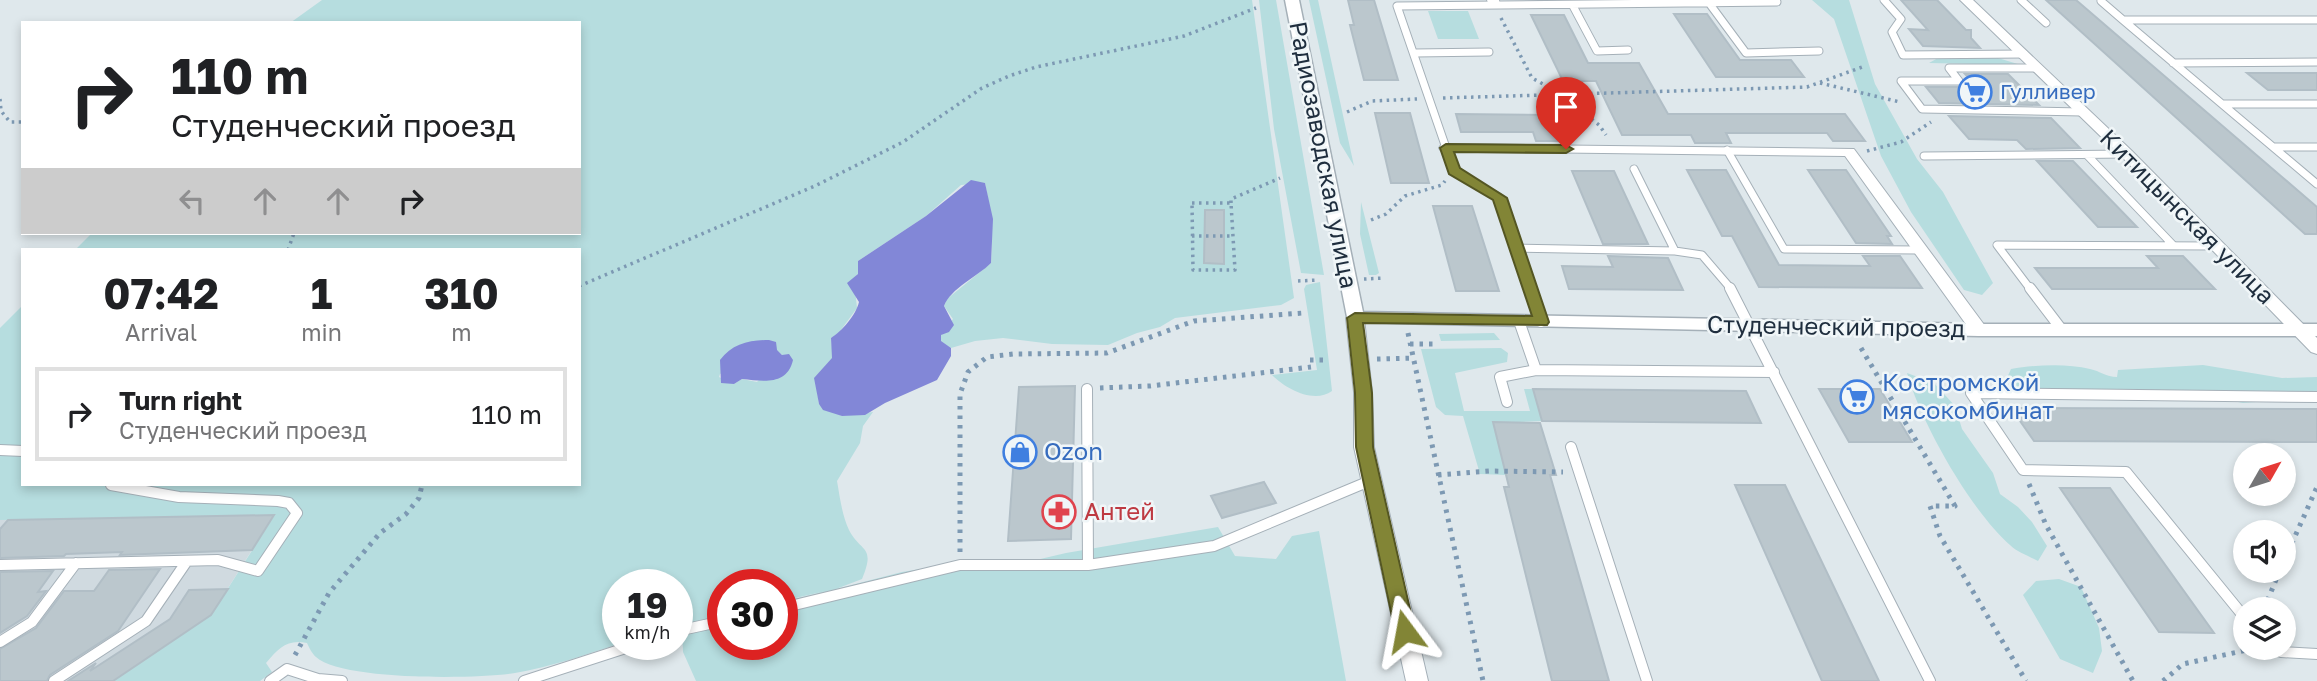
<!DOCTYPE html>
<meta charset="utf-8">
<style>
body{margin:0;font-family:"Golos Text",sans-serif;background:#f2f2f2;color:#202124;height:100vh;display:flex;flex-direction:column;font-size:26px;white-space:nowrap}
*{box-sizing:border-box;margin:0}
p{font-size:23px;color:#757577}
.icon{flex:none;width:38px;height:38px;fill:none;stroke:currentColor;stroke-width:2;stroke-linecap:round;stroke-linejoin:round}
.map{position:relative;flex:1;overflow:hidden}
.panel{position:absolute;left:21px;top:248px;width:560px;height:238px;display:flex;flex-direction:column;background:#fff;border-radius:0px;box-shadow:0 4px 10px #0003}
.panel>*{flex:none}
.banner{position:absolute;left:21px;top:21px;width:560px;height:214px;border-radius:0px;box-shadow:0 4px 10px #0003;background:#fff;color:#202124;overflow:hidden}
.needle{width:46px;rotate:51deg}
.controls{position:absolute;left:2233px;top:443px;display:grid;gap:14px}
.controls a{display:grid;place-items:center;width:63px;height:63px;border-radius:50%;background:#fff;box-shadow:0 4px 10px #0003;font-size:35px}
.speed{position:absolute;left:602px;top:569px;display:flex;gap:14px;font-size:35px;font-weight:700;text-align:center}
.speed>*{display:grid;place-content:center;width:91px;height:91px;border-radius:50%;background:#fff;box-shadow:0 4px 10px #0003;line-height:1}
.speed small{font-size:18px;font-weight:400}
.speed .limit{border:10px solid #d22;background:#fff;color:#111}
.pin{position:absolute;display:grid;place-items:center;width:60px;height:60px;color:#fff;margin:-72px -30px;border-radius:50% 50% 50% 0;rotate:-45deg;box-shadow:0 0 7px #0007}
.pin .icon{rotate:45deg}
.me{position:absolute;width:77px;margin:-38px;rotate:347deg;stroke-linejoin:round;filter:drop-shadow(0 0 5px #0008)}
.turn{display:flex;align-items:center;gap:24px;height:147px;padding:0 35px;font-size:32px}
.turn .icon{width:91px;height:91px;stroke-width:2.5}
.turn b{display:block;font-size:49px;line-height:60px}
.lanes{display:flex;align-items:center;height:66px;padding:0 35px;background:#0003;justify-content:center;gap:35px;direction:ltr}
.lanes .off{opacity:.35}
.eta{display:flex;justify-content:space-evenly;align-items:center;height:119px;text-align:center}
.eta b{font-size:42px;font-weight:700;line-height:49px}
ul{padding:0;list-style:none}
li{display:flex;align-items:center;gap:21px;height:94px;margin:0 14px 10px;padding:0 21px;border:4px solid #e0e0e0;border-radius:0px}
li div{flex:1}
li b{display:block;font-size:26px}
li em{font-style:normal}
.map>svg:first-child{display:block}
.built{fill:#d0dae0}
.green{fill:#b6dddf;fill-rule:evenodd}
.water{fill:#8287d7}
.building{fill:#bbc7cd;stroke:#b1bec6;stroke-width:2}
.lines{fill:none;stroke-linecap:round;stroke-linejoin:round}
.service-far1-casing{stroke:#a5b0b8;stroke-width:9}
.service-casing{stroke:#a5b0b8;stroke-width:12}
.minor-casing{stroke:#a5b0b8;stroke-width:2}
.tertiary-casing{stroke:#a5b0b8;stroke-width:3}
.path-far1{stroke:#7d99b3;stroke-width:3.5;stroke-dasharray:2.5 4.5;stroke-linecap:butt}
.path{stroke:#7d99b3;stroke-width:5;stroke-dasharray:3.5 6;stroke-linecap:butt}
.service-far1{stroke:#fff;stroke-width:7}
.service{stroke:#fff;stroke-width:10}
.minor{fill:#fff;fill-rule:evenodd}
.tertiary{fill:#fff;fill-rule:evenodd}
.route{fill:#828536;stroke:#545623;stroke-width:2}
.labels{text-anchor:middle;stroke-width:5;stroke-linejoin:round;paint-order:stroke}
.far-shop-label{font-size:21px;fill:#366cbe;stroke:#f0f6f8;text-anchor:start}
.street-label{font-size:24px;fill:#1f2e3e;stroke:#f0f6f8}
.shop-label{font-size:24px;fill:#366cbe;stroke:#f0f6f8;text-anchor:start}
.health-label{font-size:24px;fill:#be3a42;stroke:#f0f6f8;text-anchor:start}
</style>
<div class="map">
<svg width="2317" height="681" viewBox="0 0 2317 681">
<rect width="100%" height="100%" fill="#dfe8ec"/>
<path class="built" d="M274,515L211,615L113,681H0V520Z"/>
<path class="green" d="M322,0H1252L1294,298L1281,305L1175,318L1160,327L1137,333L1108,345L1052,344L1003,338L975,341L951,348L941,342V335L953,319L944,306L947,299L991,263C993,235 991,210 985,183L961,185L926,216L858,261V274L854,280L857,308L838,334L831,338L833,358L820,372L817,391L819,404L842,416L873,412L863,426L860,443L837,481C840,498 842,515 849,530C861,553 876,545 862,579L836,589L902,572L958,563L1019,564L1066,553L1218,527L1235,556L1276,559L1292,536L1319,531L1346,681H696L683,652L682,628L723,617V644H782V602L826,591L782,601V584H723V615L677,626V584H618V644C585,655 550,667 515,673C479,679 342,681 316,657C312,654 309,647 307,643C287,639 279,648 266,663L272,672L260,681H113L211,615L274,516L0,520V328L23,305V485H579V250H75L92,233H579V23H290ZM776,350L782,355L757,382L742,379L734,384L719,377L720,374Z
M1259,0H1276L1324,275L1301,273L1274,129Z
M1309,0H1318L1354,166L1340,143Z
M1812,0H1849L1875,84L1917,159L1943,192L1993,283L1982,295L1964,290L1911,212L1881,156L1834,19Z
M1428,11H1468L1479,39H1438Z
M1938,58H1998L2021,65L1929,63Z
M1361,202L1379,273L1376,275H1369L1360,234Z
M1320,282L1332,391C1314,404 1286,389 1272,375L1317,370L1304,289L1306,285Z
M1494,333L1500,340L1441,341L1439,334Z
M1501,348L1508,353L1507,362L1455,373L1464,411H1530L1524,389H1533L1542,421L1493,423L1506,475L1480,474L1463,416L1445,415L1436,407L1421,349Z
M2203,365L2282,378L2317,377V402L2294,399L2243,403L2207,396L2123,400L2105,395L2030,394L2013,387L2006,380L2011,369C2035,365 2066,363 2090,369C2100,371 2106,377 2117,377L2118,370Z
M1907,373L1934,383L1955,406L1962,429L1993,473L2000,494L2018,507L2032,522L2047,546L2038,561C2029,556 2017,552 2010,545C1971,511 1921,423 1907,373Z
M2059,579L2081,587L2099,628L2102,651L2093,673L2060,659L2023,595L2036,581Z"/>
<path class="water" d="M971,180L985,183L993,219L991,263C977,277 951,288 944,306L954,325L949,332L941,335V341L951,348V356L937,380L885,403L865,415L842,416L823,410L819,404L814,378L832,358L831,338C842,331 856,315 859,302L847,283L858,274V261L926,216Z
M769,340L776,342L777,350L782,355L789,354L793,360C787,386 763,381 742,379L734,384L721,383L720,360C732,344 749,340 769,340Z"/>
<path class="building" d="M1348,0H1374L1398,80H1364L1350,25H1354Z
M1901,0H1937L1966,30H1971V38L1980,48L1923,46L1909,29L1928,30Z
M2046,0H2076L2282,177L2317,207V234H2305Z
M1674,14H1707L1740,60H1791L1804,77H1716Z
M1531,15H1564L1588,63H1639L1668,114H1845L1865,141H1833L1827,133H1726L1731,143H1695L1691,135H1622L1596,81H1563Z
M2247,73H2317V90H2268Z
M1965,74H2008L2039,105L1939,103L1926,87H1977Z
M1375,113H1410L1429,183H1391Z
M1456,114L1555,115L1565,141H1536L1533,132H1461Z
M1949,116L2051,118L2080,148L2026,149L2017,140L1969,139Z
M2037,161H2073L2137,227H2098Z
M1687,170H1726L1779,265L1870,266L1863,256H1900L1922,288L1759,287L1732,236H1722Z
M1808,170H1846L1891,236H1887L1892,244L1856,243Z
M1572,171H1614L1648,244H1603Z
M1433,206H1472L1499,291H1456Z
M1205,210H1224V264L1204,263Z
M1608,256L1668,258L1683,290L1569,289L1562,266L1613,267Z
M2147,256H2183L2215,289H2052L2035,268H2158Z
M1075,386L1071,539L1008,541L1019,387Z
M1533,389L1746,391L1761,423L1542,421Z
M1819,389H1880L1912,442H1849Z
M2011,408L2317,409V442L2034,441Z
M1493,422L1540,423L1556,475H1550L1609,681H1552L1504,487H1509Z
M1264,482L1276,503L1222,518L1211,496Z
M1735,485H1785L1879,681H1822Z
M2060,488H2110L2214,633L2159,632Z
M274,515L252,550L120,555L122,552L66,554L64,556L0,558V529L8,520Z
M160,569L118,631L50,675L47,681H0V649L36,628L64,591H94L109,570Z
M53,571L38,592L46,591L27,616L0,633V572Z
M228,589L211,615L113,681H68L96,663L90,671L170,619L189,590Z"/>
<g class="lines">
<defs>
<path id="service-far1" d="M1884,0L1901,19L1892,32L1903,55L2024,54
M2021,0L2046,23
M2101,1L2123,20
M1709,3L1746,53L1819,51
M1573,6L1597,51L1628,50
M2317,20H2123L2222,104H2317
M1415,53L1489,52
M2173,63L2317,62
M2037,68H1949L1959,81H1901L1922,109L2082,112
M2222,104L2273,147H2317
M2273,147L2317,184
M1727,150L1784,249L1919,250
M2087,155L2173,245
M1924,156L2127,154
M1634,169L1675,251L1702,255L1732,290
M1515,248L1675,251
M1530,290L1500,198L1454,171L1397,6L1777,2L1776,0
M2031,290L1997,245L2215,246"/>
<path id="service" d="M1530,288L1541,322
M1730,288L1930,681
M2030,288L2062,330
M1519,321L1536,370L1774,372
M1087,389L1088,565
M1507,402L1500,377L1536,370
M1571,447L1647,681
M0,450L23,451
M0,565L218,560L258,571L297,513L289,503L278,501L179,497L111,485
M782,608L960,565H1088L1214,546L1372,480
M2245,618L2126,472L2023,470L1971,393L2317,397
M677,631L723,621
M0,642L32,622L76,563
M2273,648L2281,652L2317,654
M54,681L146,621L187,561
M270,681L287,669L318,679L342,681
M524,681L638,644"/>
<path id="minor" d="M1487,0H1499L1500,5L1498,8H1490Z
M1960,0H1973L2132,151L2317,338V354L2311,352L2122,157Z
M1446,144L1854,149L1988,330L1979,336L1973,334L1845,156L1441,151L1439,148L1441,145Z
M1355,312L1364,318L1372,392L1374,447L1428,681H1406L1354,447V392L1346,318Z"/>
<path id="tertiary" d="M1285,0H1299L1363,312L1979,324H2317V336H1979L1348,322Z"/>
</defs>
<use href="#service-far1" class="service-far1-casing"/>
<use href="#service" class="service-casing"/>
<use href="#minor" class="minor-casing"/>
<use href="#tertiary" class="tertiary-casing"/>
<path class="path-far1" d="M1501,18L1532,78L1556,91L1599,125L1606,135
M1820,83L1900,102
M1443,98L1807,87L1865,66
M0,99L1,111L10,122H23
M1347,112L1372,101L1417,99
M1867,151L1901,142L1931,122
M1192,203H1231L1235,270H1193Z
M1231,203V199L1280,178
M1371,220L1386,214L1405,196L1442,185L1445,181
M1192,236H1233
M288,250L294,233
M1364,279L1385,278
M1298,281L1317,280
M579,286L815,186L903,142L982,88L1009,76L1036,67L1184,36L1256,8"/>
<path class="path" d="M1408,333L1483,681
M1410,344H1437
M1861,348L1955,506H1930L1940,536L2026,681
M1377,359L1414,358
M1310,360H1328
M1100,388L1150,386L1311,367
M1438,475L1489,471L1563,472
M2029,484L2046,525L2133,681
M960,552V394L968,372L987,357L1013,354L1107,353L1194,321L1303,313
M2284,561L2317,487
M2264,609L2280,570
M295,655L329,593L380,533L406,514L419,498L422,485
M2163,681L2183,664L2256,648"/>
<use href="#service-far1" class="service-far1"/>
<use href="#service" class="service"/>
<use href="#minor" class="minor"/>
<use href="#tertiary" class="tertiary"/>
</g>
<path class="route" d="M1446,144L1566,145L1573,149L1566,153L1454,152L1460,168L1507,198L1549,322L1547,325L1363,323L1372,393L1373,447L1415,631L1412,637L1405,639L1398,637L1395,631L1356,447L1355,393L1347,318L1355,313L1532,316L1493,200L1449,174L1440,148Z"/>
<defs>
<symbol id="supermarket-ring" viewBox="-11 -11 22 22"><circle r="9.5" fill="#f0f6f8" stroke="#3f7fe0" stroke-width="1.5"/><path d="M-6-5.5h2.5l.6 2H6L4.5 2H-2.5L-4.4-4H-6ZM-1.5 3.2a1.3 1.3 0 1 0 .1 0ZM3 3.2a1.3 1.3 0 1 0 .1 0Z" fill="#3f7fe0"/></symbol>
<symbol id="shop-ring" viewBox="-11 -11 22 22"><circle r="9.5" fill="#f0f6f8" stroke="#3f7fe0" stroke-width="1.5"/><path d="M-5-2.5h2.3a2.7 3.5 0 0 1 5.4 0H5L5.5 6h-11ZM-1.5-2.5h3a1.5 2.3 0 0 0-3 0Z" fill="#3f7fe0"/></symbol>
<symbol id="pharmacy-ring" viewBox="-11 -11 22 22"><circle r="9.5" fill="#f0f6f8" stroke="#e0444e" stroke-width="1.5"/><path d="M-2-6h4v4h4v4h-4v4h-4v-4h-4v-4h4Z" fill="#e0444e"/></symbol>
</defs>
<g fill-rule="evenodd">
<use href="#supermarket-ring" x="1956" y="73" width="38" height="38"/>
<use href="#supermarket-ring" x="1838" y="378" width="38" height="38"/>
<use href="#shop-ring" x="1001" y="433" width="38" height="38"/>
<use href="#pharmacy-ring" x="1040" y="493" width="38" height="38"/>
</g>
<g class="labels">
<g class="far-shop-label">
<text x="2000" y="99">Гулливер</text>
</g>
<g class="street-label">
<text transform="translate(1323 155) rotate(79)" y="8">Радиозаводская улица</text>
<text transform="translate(2187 217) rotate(45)" y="8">Китицынская улица</text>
<text transform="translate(1836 327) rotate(1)" y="8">Студенческий проезд</text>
</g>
<g class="shop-label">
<text x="1882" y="391">Костромской<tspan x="1882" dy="28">мясокомбинат</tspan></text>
<text x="1044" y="460">Ozon</text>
</g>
<g class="health-label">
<text x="1084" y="520">Антей</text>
</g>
</g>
</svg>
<div class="controls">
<a><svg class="needle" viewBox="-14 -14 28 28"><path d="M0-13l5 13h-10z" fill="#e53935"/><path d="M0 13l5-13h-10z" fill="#757577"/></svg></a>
<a><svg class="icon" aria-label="sound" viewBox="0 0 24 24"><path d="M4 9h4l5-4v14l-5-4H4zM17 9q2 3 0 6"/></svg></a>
<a><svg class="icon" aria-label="layers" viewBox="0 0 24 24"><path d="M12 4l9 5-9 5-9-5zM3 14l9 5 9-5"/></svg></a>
</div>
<div class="speed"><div>19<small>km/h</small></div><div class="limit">30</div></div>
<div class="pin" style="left:1566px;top:149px;background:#d93025"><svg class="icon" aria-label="arrive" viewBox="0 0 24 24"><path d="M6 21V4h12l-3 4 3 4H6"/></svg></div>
<svg class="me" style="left:1405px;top:631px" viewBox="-20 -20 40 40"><path d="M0-17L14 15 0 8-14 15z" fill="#828536" stroke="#fff" stroke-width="4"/></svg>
<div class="banner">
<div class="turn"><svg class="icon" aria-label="right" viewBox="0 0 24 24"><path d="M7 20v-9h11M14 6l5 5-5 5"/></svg><div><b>110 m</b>Студенческий проезд</div></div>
<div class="lanes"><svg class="icon off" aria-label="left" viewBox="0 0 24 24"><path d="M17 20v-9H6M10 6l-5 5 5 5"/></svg><svg class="icon off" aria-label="ahead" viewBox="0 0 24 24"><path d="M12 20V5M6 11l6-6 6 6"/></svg><svg class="icon off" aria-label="ahead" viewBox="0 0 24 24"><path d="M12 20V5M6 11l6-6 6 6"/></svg><svg class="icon" aria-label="right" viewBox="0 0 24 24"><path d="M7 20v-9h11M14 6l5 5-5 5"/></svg></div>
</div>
<section class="panel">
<div class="eta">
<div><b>07:42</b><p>Arrival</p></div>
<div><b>1</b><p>min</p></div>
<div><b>310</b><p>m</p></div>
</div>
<ul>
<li><svg class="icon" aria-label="right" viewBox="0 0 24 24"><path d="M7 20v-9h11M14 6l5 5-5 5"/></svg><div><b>Turn right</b><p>Студенческий проезд</p></div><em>110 m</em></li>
</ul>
</section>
</div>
